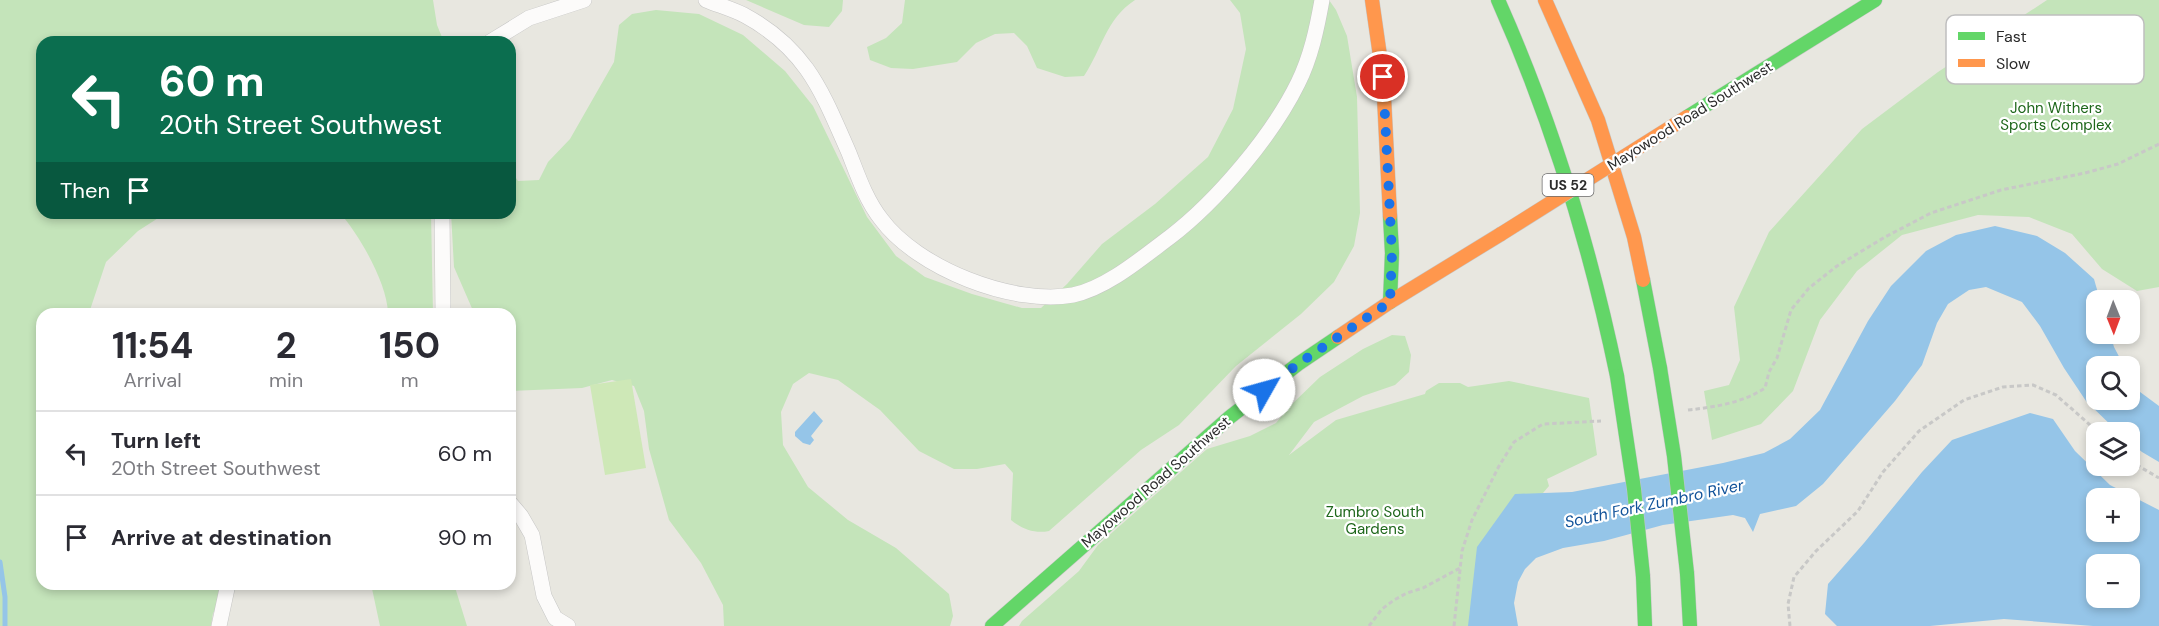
<!DOCTYPE html>
<meta charset="utf-8">
<style>
body{margin:0;font-family:"DM Sans",sans-serif;background:#f7f7f7;color:#2b2b33;height:100vh;display:flex;flex-direction:column;font-size:22px;white-space:nowrap}
*{box-sizing:border-box;margin:0}
p{font-size:20px;color:#7c7c81}
.icon{flex:none;width:33px;height:33px;fill:none;stroke:currentColor;stroke-width:2;stroke-linecap:round;stroke-linejoin:round}
.map{position:relative;flex:1;overflow:hidden}
.panel{position:absolute;left:36px;top:308px;width:480px;height:282px;display:flex;flex-direction:column;background:#fff;border-radius:18px;box-shadow:0 3px 9px #0003}
.panel>*{flex:none}
.guide{position:absolute;left:36px;top:36px;width:480px;height:183px;border-radius:18px;box-shadow:0 3px 9px #0003;background:#0b6e4f;color:#fff;overflow:hidden}
.needle{width:39px;rotate:179deg}
.buttons{position:absolute;left:2086px;top:290px;display:grid;gap:12px}
.buttons a{display:grid;place-items:center;width:54px;height:54px;border-radius:12px;background:#fff;box-shadow:0 3px 9px #0003;font-size:30px}
.pin{position:absolute;display:grid;place-items:center;width:51px;height:51px;color:#fff;margin:-26px;border:3px solid #fff;border-radius:50%;box-shadow:0 2px 6px #0007}
.me{position:absolute;width:66px;margin:-33px;rotate:52deg;stroke-linejoin:round;filter:drop-shadow(0 0 4px #0008)}
.turn{display:flex;align-items:center;gap:21px;height:126px;padding:0 24px;font-size:27px}
.turn .icon{width:78px;height:78px;stroke-width:2.5}
.turn b{display:block;font-size:42px;line-height:51px}
.then{display:flex;align-items:center;height:57px;padding:0 24px;background:#0003;gap:12px;font-size:22px}
.eta{display:flex;justify-content:space-evenly;align-items:center;height:102px;text-align:center}
.eta b{font-size:36px;font-weight:700;line-height:42px}
ul{padding:0;list-style:none}
li{display:flex;align-items:center;gap:18px;height:84px;padding:0 24px;border-top:2px solid #e1e1e2}
li div{flex:1}
li b{display:block;font-size:22px}
li em{font-style:normal}
.map>svg:first-child{display:block}
.green{fill:#c4e4ba}
.pitch{fill:#cee8b7}
.water{fill:#95c5e8;fill-rule:evenodd}
.lines{fill:none;stroke-linecap:round;stroke-linejoin:round}
.stream{stroke:#95c5e8;stroke-width:5}
.street-casing{stroke:#c6c6c5;stroke-width:16}
.fast-casing{stroke:#c6c6c5;stroke-width:15}
.slow-casing{stroke:#c6c6c5;stroke-width:15}
.path{stroke:#c8c8c7;stroke-width:3;stroke-dasharray:4.5 3;stroke-linecap:butt}
.street{stroke:#fcfbfa;stroke-width:15}
.fast{stroke:#63d668;stroke-width:14}
.slow{stroke:#ff974d;stroke-width:14}
.fast-bridge-casing{stroke:#c6c6c5;stroke-width:15;stroke-linecap:butt}
.slow-bridge-casing{stroke:#c6c6c5;stroke-width:15;stroke-linecap:butt}
.fast-bridge{stroke:#63d668;stroke-width:14}
.slow-bridge{stroke:#ff974d;stroke-width:14}
.route{stroke:#1a73e8;stroke-width:10;stroke-dasharray:0 18}
.labels{text-anchor:middle;stroke-width:4.5;stroke-linejoin:round;paint-order:stroke}
.shield{fill:#fff;stroke:#6b6b6b;stroke-width:1.5}
.shield-label{font-size:14px;font-weight:bold;fill:#2b2b2b}
.park-label{font-size:15px;fill:#1e671b;stroke:#fff}
.street-label{font-size:15px;fill:#2b2b2b;stroke:#fff}
.water-label{font-size:16px;font-style:italic;fill:#105299;stroke:#fff}
.key{fill:#fff;stroke:#bfbfbf;stroke-width:1.5}
.key-label{font-size:16px;fill:#2b2b2b}
</style>
<div class="map">
<svg width="2159" height="626" viewBox="0 0 2159 626">
<rect width="100%" height="100%" fill="#e8e7e0"/>
<path class="green" d="M0,0H433L437,25L444,42H42V213H166L138,231L106,262L89,313L42,314V584H241L213,613L211,626H0Z
M746,0H843L842,11L829,27L804,25Z
M905,0H1135C1106,19 1102,49 1084,76L1065,77L1037,68L1027,46L1014,33L995,34L976,43L957,62L913,69L891,68L870,60L867,47L886,38L902,23Z
M1230,0H1329L1336,10L1347,36L1357,97L1360,213L1354,246L1334,282L1301,314L1236,366L1179,425L1141,450L1049,531C1035,534 1022,529 1011,520L1013,473L1005,464L977,469H954L919,451L880,410L838,380L809,373L793,384L781,412L783,445L808,487L848,520L896,548L949,594L953,616L950,626H724L723,605L701,563L669,520L649,449L644,411L634,386L612,380L582,388L510,391V314L474,313L454,267L451,213H510V169L518,181L539,180L548,162L570,139L614,62L619,25L632,14L656,10L699,14L743,35L785,71L813,106L867,217L896,256L925,277L972,294L1022,308H1041L1067,284L1102,244L1155,204L1208,157L1233,109L1246,49L1240,13Z
M2047,0H2159V287L2137,291L2102,269L2072,234L2029,217L1978,215L1902,235L1857,271L1820,320L1793,391L1761,424L1712,440L1704,391L1729,385L1740,360L1734,307L1769,232L1862,129L1938,72Z
M340,213H431L433,313H388C387,283 360,236 340,213Z
M1392,335L1405,336L1411,355L1409,372L1395,385L1363,396L1314,422L1289,455L1336,420L1425,394L1426,391L1439,383H1460L1468,387L1509,381L1589,398L1597,455L1547,479L1549,486L1531,507L1479,626H1019L1022,621L1079,571L1098,545L1207,449L1250,436L1276,423L1291,405L1320,377L1363,349Z
M371,584H454L467,626H380Z"/>
<path class="pitch" d="M631,379L646,468L605,475L590,385Z"/>
<path class="water" d="M1995,226L2037,236L2065,253L2094,279L2100,300H2097V333H2110L2114,347L2124,366H2097V399H2130V377L2136,389L2159,406V462L2142,452L2130,442V432H2118L2086,401L2064,368L2040,326L2022,302L1986,287L1969,290L1948,304L1937,323L1922,365L1895,401L1823,484L1796,506L1760,514L1753,532L1745,518L1733,515L1663,525L1604,541L1563,548L1536,558L1525,569L1518,582L1514,603L1518,626H1468L1477,547L1515,494L1572,492L1723,463L1764,453L1790,439L1820,410L1868,321L1891,286L1926,251L1956,235Z
M814,411L823,421L811,436L814,440L810,445L803,443L795,436V432Z
M2030,413L2053,419L2075,451L2110,485L2159,510V626H2093L2004,619L1930,626H1837L1825,614L1828,584L1864,543L1922,472L1952,440ZM2097,498H2130V531H2097ZM2097,564H2130V597H2097Z"/>
<g class="lines">
<path class="stream" d="M0,562L5,597V626"/>
<defs>
<path id="street" d="M706,0C718,5 732,9 744,15C807,49 822,92 849,153C858,176 866,200 881,219C917,268 1013,306 1073,295C1107,288 1143,257 1170,237C1217,201 1272,136 1298,83C1311,57 1317,28 1322,0
M490,42L529,18L584,0
M442,213L443,314
M510,503L521,516L532,535L544,596L555,618L568,626
M219,626L228,584"/>
<path id="fast" d="M1498,0C1552,121 1590,246 1617,376
M1687,117L1875,0
M1643,280L1660,368
M1390,302L1392,253L1390,216
M1687,573L1690,626
M1643,576L1645,626
M992,626L1230,417L1298,364L1338,337"/>
<path id="slow" d="M1372,0L1383,77L1390,216
M1545,0L1598,120L1634,237L1643,280
M1338,337L1390,302L1501,234"/>
</defs>
<use href="#street" class="street-casing"/>
<use href="#fast" class="fast-casing"/>
<use href="#slow" class="slow-casing"/>
<path class="path" d="M1688,410C1715,407 1742,403 1765,388L1769,372L1777,358L1791,310L1809,288L1837,266L1885,237L1931,213L2001,190L2085,173L2118,164L2159,144
M2130,461L2159,478
M1369,626L1382,609L1394,600L1407,593L1423,588L1460,568
M1454,626L1462,551L1472,520L1499,466L1514,442L1543,424L1601,421
M1790,626L1788,604L1794,577L1816,551L1858,511L1883,472L1919,431L1964,400L2003,387L2033,385L2056,395L2098,432"/>
<use href="#street" class="street"/>
<use href="#fast" class="fast"/>
<use href="#slow" class="slow"/>
<defs>
<path id="fast-bridge" d="M1660,368L1674,456L1687,573
M1617,376L1634,489L1643,576"/>
<path id="slow-bridge" d="M1501,234L1687,117"/>
</defs>
<use href="#fast-bridge" class="fast-bridge-casing"/>
<use href="#slow-bridge" class="slow-bridge-casing"/>
<use href="#fast-bridge" class="fast-bridge"/>
<use href="#slow-bridge" class="slow-bridge"/>
</g>
<g class="lines">
<path class="route" d="M1264,390L1298,364L1390,302L1392,254L1383,77"/>
</g>
<g class="labels">
<rect class="shield" x="1542.5" y="174" width="51" height="22" rx="4.5"/>
<g class="shield-label">
<text x="1568" y="190">US 52</text>
</g>
<g class="park-label">
<text x="2056" y="113">John Withers<tspan x="2056" dy="17">Sports Complex</tspan></text>
<text x="1375" y="517">Zumbro South<tspan x="1375" dy="17">Gardens</tspan></text>
</g>
<g class="street-label">
<text transform="translate(1690 116) rotate(-32)" y="5">Mayowood Road Southwest</text>
<text transform="translate(1156 482) rotate(-41)" y="5">Mayowood Road Southwest</text>
</g>
<g class="water-label">
<text transform="translate(1654 503) rotate(-12)" y="6">South Fork Zumbro River</text>
</g>
</g>
<rect x="1946" y="15" width="198" height="69" rx="9" class="key"/>
<rect x="1958" y="32" width="27" height="8" fill="#63d668"/>
<rect x="1958" y="59" width="27" height="8" fill="#ff974d"/>
<g class="key-label">
<text x="1996" y="42">Fast</text>
<text x="1996" y="69">Slow</text>
</g>
</svg>
<div class="buttons">
<a><svg class="needle" viewBox="-14 -14 28 28"><path d="M0-13l5 13h-10z" fill="#e53935"/><path d="M0 13l5-13h-10z" fill="#7c7c81"/></svg></a>
<a><svg class="icon" aria-label="search" viewBox="0 0 24 24"><circle cx="10" cy="10" r="6"/><path d="M15 15l6 6"/></svg></a>
<a><svg class="icon" aria-label="layers" viewBox="0 0 24 24"><path d="M12 4l9 5-9 5-9-5zM3 14l9 5 9-5"/></svg></a>
<a>+</a>
<a>−</a>
</div>
<div class="pin" style="left:1383px;top:77px;background:#d93025"><svg class="icon" aria-label="arrive" viewBox="0 0 24 24"><path d="M6 21V4h12l-3 4 3 4H6"/></svg></div>
<svg class="me" style="left:1264px;top:390px" viewBox="-20 -20 40 40"><circle r="19" fill="#fff"/><path d="M0-13L10 11 0 6-10 11z" fill="#1a73e8"/></svg>
<div class="guide">
<div class="turn"><svg class="icon" aria-label="left" viewBox="0 0 24 24"><path d="M17 20v-9H6M10 6l-5 5 5 5"/></svg><div><b>60 m</b>20th Street Southwest</div></div>
<div class="then">Then<svg class="icon" aria-label="arrive" viewBox="0 0 24 24"><path d="M6 21V4h12l-3 4 3 4H6"/></svg></div>
</div>
<section class="panel">
<div class="eta">
<div><b>11:54</b><p>Arrival</p></div>
<div><b>2</b><p>min</p></div>
<div><b>150</b><p>m</p></div>
</div>
<ul>
<li><svg class="icon" aria-label="left" viewBox="0 0 24 24"><path d="M17 20v-9H6M10 6l-5 5 5 5"/></svg><div><b>Turn left</b><p>20th Street Southwest</p></div><em>60 m</em></li>
<li><svg class="icon" aria-label="arrive" viewBox="0 0 24 24"><path d="M6 21V4h12l-3 4 3 4H6"/></svg><div><b>Arrive at destination</b></div><em>90 m</em></li>
</ul>
</section>
</div>
